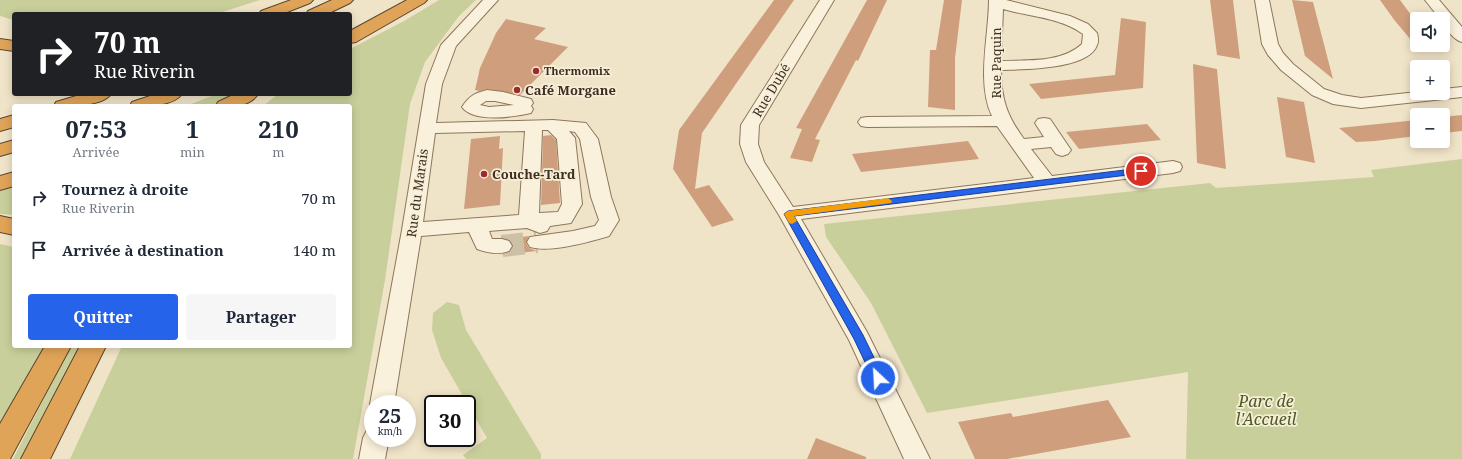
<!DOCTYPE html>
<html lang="fr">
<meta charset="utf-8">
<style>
body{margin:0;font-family:"Noto Serif",serif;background:#f6f6f7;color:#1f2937;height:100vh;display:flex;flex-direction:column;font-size:15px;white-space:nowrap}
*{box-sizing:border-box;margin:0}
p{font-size:13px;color:#747a83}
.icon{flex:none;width:22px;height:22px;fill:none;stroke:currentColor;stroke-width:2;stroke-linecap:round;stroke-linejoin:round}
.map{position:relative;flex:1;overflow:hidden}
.sheet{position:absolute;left:12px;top:104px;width:340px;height:244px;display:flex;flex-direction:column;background:#fff;border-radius:4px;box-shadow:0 2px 10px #0003}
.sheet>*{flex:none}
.banner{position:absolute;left:12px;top:12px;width:340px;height:84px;border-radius:4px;box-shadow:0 2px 10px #0003;background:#202124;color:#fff;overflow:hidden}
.fabs{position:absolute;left:1410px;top:12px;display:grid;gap:8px}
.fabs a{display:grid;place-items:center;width:40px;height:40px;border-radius:4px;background:#fff;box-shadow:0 2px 10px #0003;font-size:20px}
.speed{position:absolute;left:364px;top:395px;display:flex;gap:8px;font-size:20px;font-weight:700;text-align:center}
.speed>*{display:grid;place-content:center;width:52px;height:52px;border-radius:50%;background:#fff;box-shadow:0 2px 10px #0003;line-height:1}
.speed small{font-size:10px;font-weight:400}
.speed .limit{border:2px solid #111;border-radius:6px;background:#fff;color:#111}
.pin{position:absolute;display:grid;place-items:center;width:34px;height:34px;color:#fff;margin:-17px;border:2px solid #fff;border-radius:50%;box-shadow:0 1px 4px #0007}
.me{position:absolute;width:44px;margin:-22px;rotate:335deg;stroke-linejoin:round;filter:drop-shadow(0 0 3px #0008)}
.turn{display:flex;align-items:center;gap:14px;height:84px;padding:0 16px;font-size:18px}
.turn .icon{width:52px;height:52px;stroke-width:2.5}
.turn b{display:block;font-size:28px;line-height:34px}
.eta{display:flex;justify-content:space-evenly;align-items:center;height:68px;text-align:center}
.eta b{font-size:24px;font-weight:700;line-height:28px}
.cta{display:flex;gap:8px;margin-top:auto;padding:8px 16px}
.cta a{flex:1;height:46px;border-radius:4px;background:#2563eb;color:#fff;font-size:16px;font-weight:700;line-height:46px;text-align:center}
.cta a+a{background:#f6f6f7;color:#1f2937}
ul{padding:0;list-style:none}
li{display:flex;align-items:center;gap:12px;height:52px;padding:0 16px}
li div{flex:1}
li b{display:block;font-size:15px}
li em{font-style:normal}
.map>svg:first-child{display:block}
.green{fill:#c9cf9b}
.building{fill:#cf9f7d}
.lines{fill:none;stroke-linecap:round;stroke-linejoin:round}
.minor-tunnel{stroke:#ccc0a6;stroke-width:22;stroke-dasharray:22 11;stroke-linecap:butt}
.minor-casing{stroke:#8d765c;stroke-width:2}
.highway-casing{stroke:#5b4430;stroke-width:2}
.minor{fill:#faf1dc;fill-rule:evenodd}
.highway{fill:#e0a458;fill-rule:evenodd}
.route{fill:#2563eb;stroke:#184099}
.slow{fill:#f59e0b}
.poi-dot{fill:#9e2a2b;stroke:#f7eed8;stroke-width:1.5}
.labels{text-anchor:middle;stroke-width:3.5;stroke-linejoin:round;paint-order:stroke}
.far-poi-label{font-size:11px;font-weight:bold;fill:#3d2e20;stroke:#f7eed8;text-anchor:start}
.street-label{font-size:13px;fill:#3d2e20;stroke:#f7eed8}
.poi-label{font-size:13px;font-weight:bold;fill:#3d2e20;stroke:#f7eed8;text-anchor:start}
.near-park-label{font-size:16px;font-style:italic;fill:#4d5a26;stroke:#f7eed8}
</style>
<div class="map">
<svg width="1462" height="459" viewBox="0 0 1462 459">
<rect width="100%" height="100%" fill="#f0e4c8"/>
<path class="green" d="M0,0H260L216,14H14V20L0,16Z
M439,0H476L459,16L425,62L410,104L385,280L353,459H70L122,346H350V106H263L278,94H350V49L404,21Z
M217,94H250L223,106H186Z
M1462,159V459H1186L1188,372L927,413L871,303L826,237L824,224L1210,183L1216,188L1374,177L1371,170Z
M14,183V215L0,214V186Z
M0,244L14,247V346H45L39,361L0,422Z
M447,302L459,305L466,330L541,454V459H466L463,455L487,438L441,358L432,330L433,313Z
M71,346H84L25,459H13Z"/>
<path class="building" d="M774,0H794L702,133L695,189L709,185L734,220L712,227L673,169L679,130Z
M867,0H887L858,61L856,60L815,139L820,140L812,162L790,158L802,129L796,128Z
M944,0H962L955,58V110L928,107L930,50H936Z
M1210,0H1233L1240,59L1217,55Z
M1292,0L1313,2L1333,79L1305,56Z
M1380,0H1400L1417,23V47L1395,21Z
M1121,18L1146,22L1143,88L1041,99L1029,84L1115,75Z
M506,19L546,28L534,39L568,47L520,95L487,89L479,91L475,90L480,68L496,33Z
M1193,64L1217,69L1226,169L1197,163Z
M1277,97L1304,102L1315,163L1286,157Z
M1462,115V131L1443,133V117Z
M1417,120V136L1375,141L1356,142L1339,128Z
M1147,124L1161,140L1079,149L1066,132Z
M551,135L556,140L560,203L541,205L543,136Z
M500,136L499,149L503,148L500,205L464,209L471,139Z
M968,141L979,159L861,172L852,154Z
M529,236L526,243L529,248L537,251L501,255L509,252L513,247L510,240L507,239Z
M1108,400L1131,437L1007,459H975L958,422L1011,413L1013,417Z
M816,438L866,457V459H807Z"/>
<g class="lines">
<path class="minor-tunnel" d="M502,246L537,242"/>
<defs>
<path id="minor" d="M483,0H498L456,46L442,84L436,123L553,120L586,123L598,139L611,197L619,220L609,236C589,242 550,253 530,247L527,242L530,237L573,231L595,226L599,220L591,197L580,139L575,132L569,131L575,138L582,204L571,223L550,226L547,231L540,233L527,228L489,231L492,239H502L509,241L512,246L509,251C498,255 488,253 477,249L469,232L421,236L394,404H373V411L370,404L402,230L426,84L441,45ZM542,130H548L557,139L562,204L558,212L539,213ZM525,131L519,215L423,222L435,133Z
M820,0H834L759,125L758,144L764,162L793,207L1034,178L997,126L867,127L861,126L858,122L861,118L867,117L992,116C976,83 989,35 989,0H1006L1070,16L1088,24L1097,33C1098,37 1099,42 1097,45C1089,70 1022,69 1001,70C1001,99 1007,116 1024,139L1044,137L1035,123L1038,119L1044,118L1050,119L1071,150L1068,154L1062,156L1056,154L1051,147L1031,149L1052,176L1173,161L1180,163L1182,167L1180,171L1173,173L801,219L867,332L930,459H904L849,340L779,215L746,162L740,144L741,125ZM1003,9C1030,17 1059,17 1083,34L1082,44C1061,63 1028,60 1001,61Z
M1255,0H1269L1278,44L1283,53L1293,64L1324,89L1342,95L1361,98L1417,92L1443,93V89L1462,87V97L1361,108L1333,104L1312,95L1281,70L1268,55L1262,44Z
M1425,0H1439L1462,27V42C1454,40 1443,27 1443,19H1440Z
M487,90L503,92L531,99L533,103L531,106L533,109L531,113C514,117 473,123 462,107C469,96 475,93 487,90ZM486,101H495L514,105L489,107L480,105Z
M373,428V438H389L385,459H359L363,438L367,430Z"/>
<path id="highway" d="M291,0H313L310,3L282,14H259L261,11Z
M332,0H353L350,3L327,14H306L308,11Z
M407,0H427L424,3L356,42L350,43V31Z
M0,39L14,41V51L0,49Z
M83,94H111C102,107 68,106 54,106L56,102Z
M156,94H182C173,107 144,106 130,106L132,102Z
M235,94H258C249,108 230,106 216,106L218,102Z
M14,115V127L0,131V119Z
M14,140V152L0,156V144Z
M14,172V186L0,190V176Z
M0,216L14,219V235L0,232Z
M45,346H71L10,459H0V424Z
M80,346H106L50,459H21Z"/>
</defs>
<use href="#minor" class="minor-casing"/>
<use href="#highway" class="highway-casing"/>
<use href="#minor" class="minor"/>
<use href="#highway" class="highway"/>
</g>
<path class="route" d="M1141,168L1144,169L1146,171L1144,173L794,216L863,335L884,378L882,381L878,382L874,381L854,339L784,214L788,211Z"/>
<path class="slow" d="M888,198L892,201L891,203L794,216L797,221L792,224L789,223L784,214L788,211Z"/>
<g class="poi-dot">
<circle cx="536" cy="71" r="4"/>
<circle cx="517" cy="90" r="4"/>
<circle cx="484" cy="174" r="4"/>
</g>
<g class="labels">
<g class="far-poi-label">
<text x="544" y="75">Thermomix</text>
</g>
<g class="street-label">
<text transform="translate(996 63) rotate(-90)" y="5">Rue Paquin</text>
<text transform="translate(771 90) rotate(-59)" y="5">Rue Dubé</text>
<text transform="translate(417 193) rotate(-82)" y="5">Rue du Marais</text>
</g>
<g class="poi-label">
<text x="525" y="95">Café Morgane</text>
<text x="492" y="179">Couche-Tard</text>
</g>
<g class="near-park-label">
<text x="1266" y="407">Parc de<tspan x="1266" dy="18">l'Accueil</tspan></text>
</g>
</g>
</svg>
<div class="fabs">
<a><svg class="icon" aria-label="sound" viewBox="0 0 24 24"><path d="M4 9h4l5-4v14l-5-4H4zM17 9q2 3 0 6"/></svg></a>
<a>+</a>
<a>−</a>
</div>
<div class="speed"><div>25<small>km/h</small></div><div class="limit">30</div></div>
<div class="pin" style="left:1141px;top:171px;background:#d93025"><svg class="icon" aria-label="arrive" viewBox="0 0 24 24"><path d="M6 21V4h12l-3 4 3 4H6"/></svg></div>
<svg class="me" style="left:878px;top:378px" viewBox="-20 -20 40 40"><circle r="17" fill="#2563eb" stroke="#fff" stroke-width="3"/><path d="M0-11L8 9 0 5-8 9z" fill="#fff"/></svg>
<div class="banner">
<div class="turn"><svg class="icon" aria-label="right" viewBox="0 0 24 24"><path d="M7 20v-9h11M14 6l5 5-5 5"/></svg><div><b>70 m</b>Rue Riverin</div></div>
</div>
<section class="sheet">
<div class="eta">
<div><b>07:53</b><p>Arrivée</p></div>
<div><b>1</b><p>min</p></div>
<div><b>210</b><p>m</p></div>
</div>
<ul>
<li><svg class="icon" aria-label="right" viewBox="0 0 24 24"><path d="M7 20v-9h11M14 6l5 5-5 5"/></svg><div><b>Tournez à droite</b><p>Rue Riverin</p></div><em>70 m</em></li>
<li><svg class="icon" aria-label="arrive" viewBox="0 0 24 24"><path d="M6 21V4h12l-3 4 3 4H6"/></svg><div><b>Arrivée à destination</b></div><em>140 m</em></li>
</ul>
<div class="cta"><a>Quitter</a><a>Partager</a></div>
</section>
</div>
